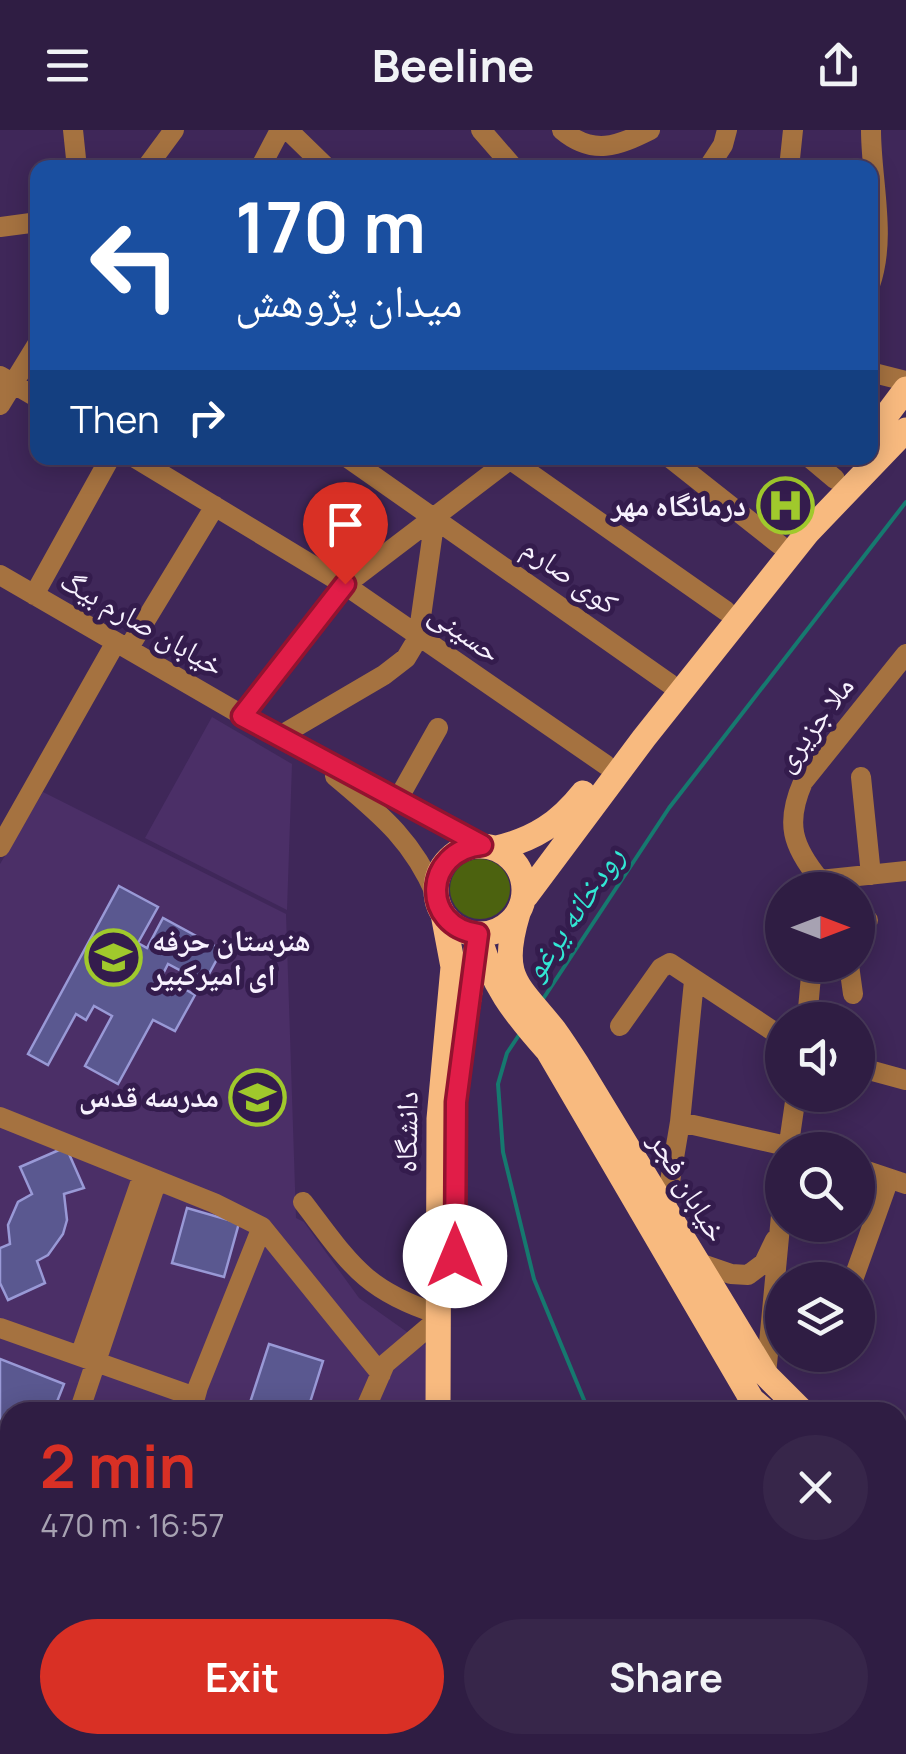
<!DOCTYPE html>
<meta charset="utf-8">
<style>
body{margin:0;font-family:Manrope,"Noto Naskh Arabic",sans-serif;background:#37264a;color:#f1f3f6;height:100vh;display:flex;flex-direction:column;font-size:38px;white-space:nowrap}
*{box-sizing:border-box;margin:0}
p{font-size:32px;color:#a7a2b2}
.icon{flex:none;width:55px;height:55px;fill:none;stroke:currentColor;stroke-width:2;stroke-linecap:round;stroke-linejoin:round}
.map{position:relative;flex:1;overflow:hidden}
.side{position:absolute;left:0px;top:1272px;width:908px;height:352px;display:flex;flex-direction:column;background:#2f1d43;border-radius:30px 30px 0 0;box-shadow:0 5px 25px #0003,0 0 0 2px #4a3b5c}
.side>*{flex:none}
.banner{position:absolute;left:30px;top:30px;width:848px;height:305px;border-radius:20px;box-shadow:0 5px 25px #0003,0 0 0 2px #4a3b5c;background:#1a4fa0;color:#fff;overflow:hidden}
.needle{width:65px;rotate:90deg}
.controls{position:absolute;left:765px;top:742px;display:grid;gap:20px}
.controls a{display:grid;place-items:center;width:110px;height:110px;border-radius:50%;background:#2f1d43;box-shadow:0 5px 25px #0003,0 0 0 2px #4a3b5c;font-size:50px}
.pin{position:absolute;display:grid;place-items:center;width:85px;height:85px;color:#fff;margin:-102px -42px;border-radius:50% 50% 50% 0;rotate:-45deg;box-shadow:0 0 10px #0007}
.pin .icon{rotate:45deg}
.me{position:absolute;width:110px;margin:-55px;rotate:0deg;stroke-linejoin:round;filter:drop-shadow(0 0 8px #0008)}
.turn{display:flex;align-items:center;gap:35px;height:210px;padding:0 40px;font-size:45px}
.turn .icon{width:130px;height:130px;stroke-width:2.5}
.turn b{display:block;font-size:70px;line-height:85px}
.then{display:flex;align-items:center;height:95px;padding:0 40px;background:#0003;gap:20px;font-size:38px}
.round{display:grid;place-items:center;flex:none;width:105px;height:105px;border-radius:52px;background:#37264a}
.head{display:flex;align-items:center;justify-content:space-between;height:170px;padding:0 40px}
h1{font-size:60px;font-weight:700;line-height:75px;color:#d93025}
.primary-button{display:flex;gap:20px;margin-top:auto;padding:20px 40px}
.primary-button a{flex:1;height:115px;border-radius:60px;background:#d93025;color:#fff;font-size:40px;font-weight:700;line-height:115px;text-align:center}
.primary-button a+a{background:#37264a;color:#f1f3f6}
header{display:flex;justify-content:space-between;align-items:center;height:130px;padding:0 40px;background:#2f1d43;font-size:45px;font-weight:700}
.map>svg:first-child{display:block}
.built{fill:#4b2f67}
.green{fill:#4c620f}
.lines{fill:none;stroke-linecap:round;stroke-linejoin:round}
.stream{stroke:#16796f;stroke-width:4}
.building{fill:#5a5890;stroke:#9999d6;stroke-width:2.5}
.minor{stroke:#a57240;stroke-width:20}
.major{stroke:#f8ba7f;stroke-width:25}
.route-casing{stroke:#92132f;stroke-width:25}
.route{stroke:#e11d48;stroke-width:18}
.labels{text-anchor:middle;stroke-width:10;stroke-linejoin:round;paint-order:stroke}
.poi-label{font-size:30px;font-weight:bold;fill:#f7f1fe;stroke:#341c4d;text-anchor:end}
.street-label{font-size:30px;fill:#f7f1fe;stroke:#341c4d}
.water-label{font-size:32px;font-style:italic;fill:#32e7d4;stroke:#341c4d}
</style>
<header><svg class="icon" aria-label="menu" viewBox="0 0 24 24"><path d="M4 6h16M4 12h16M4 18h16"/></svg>Beeline<svg class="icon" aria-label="share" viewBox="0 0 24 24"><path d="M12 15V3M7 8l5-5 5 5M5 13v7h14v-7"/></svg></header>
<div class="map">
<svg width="906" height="1624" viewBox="0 0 906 1624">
<rect width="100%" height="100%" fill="#3f2759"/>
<path class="built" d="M212,587L292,634L287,780L145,708Z
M43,662L286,784L296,1088L304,1092L359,1168L431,1219V1282H10V1558L0,1559V734Z"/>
<path class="green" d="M450 759a30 30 0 1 1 60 0a30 30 0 1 1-60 0Z"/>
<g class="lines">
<path class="stream" d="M543,869L669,678L906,372
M521,902L507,923L498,954L503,1022L534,1149L589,1282
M584,1624L585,1615"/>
</g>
<path class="building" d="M119,756L158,777L138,813L147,818L163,788L222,820L204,853L168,834L162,846L195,865L175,901L153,890L118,954L85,936L112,886L94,876L86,890L76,884L48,935L28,924Z
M66,1017L84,1058L64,1064L67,1090L63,1104L48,1125L37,1131L45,1153L8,1170L0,1153V1118L10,1114L8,1095L18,1072L32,1064L20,1037Z
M187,1078L239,1093L224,1147L172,1133Z
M269,1214L323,1231L307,1282H247Z
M0,1229L64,1254L53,1282H10L7,1334L0,1331Z
M0,1394L10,1397V1445H0Z"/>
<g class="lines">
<path class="minor" d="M73,0L77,38
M288,0L327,38
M481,0L514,38
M562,0C593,26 618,16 650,0
M146,38L174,0
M260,38L280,0
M708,38L723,15L727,0
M789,38L793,0
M0,97L38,92
M870,155C887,107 871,50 871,0
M870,242L906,251
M0,246L38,268
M0,275L38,213
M135,328L345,455L606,635
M348,328L670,554
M508,328L726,481
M670,328L780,415
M810,328L835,349
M0,445L306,622L482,715
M34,465L110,328
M128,519L215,376
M242,586L345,455L512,328
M280,606L384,545L406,528L418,508L435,387
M335,646C380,684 412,709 436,765
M861,647L871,745
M398,669L438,598
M0,717L116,512
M820,750L906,741
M819,760L820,750C792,716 785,693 803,652L906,524
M858,800L868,790
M849,835L853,864
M807,890L812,835
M620,896L661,838L670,833L782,907
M858,937L906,950
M0,987L214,1073L262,1097L381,1244
M680,992L804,1020
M788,1020L796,965
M858,1038L906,1054
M303,1072C349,1132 363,1160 438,1184
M665,1081L680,992L694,851
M696,1132L731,1144L748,1145L764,1133L775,1110
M853,1150L889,1049
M0,1198L195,1267
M80,1226L143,1045
M766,1245L782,1075
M79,1282L157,1050
M191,1282L198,1257L262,1097
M364,1282L385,1234L438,1189
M0,1478H10
M0,1593L10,1591
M777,1615L781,1624
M886,1615L890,1624
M35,1624V1615
M100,1624V1615
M211,1624V1615
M322,1624V1615"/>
<path class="major" d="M870,307L906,259
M436 760a44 44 0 1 1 88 0a44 44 0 1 1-88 0Z
M497,718C535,709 559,693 583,663
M526,766L644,608L808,402L906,300
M518,783C498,849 518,854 555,901C563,912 570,923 577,934L766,1245L803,1282
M479,804C490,853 515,884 548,921L752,1270L766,1282
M458,943L477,814
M438,1282L439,989L453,837L443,784
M898,1369L906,1377
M898,1398L906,1406
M436,1624V1615
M455,1624V1615"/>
</g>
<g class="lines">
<defs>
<path id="route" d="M345,454L242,586L482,715C423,721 420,796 478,804L456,972L455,1126"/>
</defs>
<use href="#route" class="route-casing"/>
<use href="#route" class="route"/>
</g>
<defs>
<symbol id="hospital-ring" viewBox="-11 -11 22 22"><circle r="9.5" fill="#341c4d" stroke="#a0c92c" stroke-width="1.5"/><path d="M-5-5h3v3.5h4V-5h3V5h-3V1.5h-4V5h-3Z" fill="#a0c92c"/></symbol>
<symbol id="school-ring" viewBox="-11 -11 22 22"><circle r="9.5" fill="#341c4d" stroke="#a0c92c" stroke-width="1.5"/><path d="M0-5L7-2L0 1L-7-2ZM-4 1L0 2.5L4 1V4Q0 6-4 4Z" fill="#a0c92c"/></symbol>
</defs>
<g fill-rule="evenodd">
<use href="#hospital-ring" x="754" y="344" width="63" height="63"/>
<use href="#school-ring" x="82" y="796" width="63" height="63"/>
<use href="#school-ring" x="226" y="936" width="63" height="63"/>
</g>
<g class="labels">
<g class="poi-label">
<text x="746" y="386">درمانگاه مهر</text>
<text x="152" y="821" text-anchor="start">هنرستان حرفه<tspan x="152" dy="34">ای امیرکبیر</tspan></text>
<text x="219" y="977">مدرسه قدس</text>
</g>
<g class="street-label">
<text transform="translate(570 446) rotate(35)" y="10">کوی صارم</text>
<text transform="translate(142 493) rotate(30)" y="10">خیابان صارم بیگ</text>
<text transform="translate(465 503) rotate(35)" y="10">حسینی</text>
<text transform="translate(814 594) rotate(-53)" y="10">ملا جزیری</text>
<text transform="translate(407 1002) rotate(-89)" y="10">دانشگاه</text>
<text transform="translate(688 1057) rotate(59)" y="10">خیابان فجر</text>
</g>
<g class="water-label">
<text transform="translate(573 783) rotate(-56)" y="11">رودخانه یرغو</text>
</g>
</g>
</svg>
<div class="controls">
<a><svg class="needle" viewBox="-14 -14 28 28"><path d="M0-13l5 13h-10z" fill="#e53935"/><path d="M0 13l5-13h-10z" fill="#a7a2b2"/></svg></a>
<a><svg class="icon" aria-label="sound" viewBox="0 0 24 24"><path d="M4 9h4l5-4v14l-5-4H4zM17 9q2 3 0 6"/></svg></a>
<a><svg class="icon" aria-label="search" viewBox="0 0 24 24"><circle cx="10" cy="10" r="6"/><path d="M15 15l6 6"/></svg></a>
<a><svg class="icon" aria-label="layers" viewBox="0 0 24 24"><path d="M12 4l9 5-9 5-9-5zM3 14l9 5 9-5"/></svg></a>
</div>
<div class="pin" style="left:345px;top:454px;background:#d93025"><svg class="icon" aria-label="arrive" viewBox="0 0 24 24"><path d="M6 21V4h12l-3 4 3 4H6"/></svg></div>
<svg class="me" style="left:455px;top:1126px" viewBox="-20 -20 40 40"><circle r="19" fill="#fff"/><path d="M0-13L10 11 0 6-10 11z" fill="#e11d48"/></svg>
<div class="banner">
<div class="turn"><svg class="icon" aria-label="left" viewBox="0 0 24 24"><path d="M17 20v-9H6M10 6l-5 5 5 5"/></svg><div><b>170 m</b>میدان پژوهش</div></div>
<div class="then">Then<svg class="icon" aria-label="right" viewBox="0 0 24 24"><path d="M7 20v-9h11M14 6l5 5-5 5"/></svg></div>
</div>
<section class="side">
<div class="head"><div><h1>2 min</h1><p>470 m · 16:57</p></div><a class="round"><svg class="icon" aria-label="close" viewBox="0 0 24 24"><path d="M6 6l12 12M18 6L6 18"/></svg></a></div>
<div class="primary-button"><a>Exit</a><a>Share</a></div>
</section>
</div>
